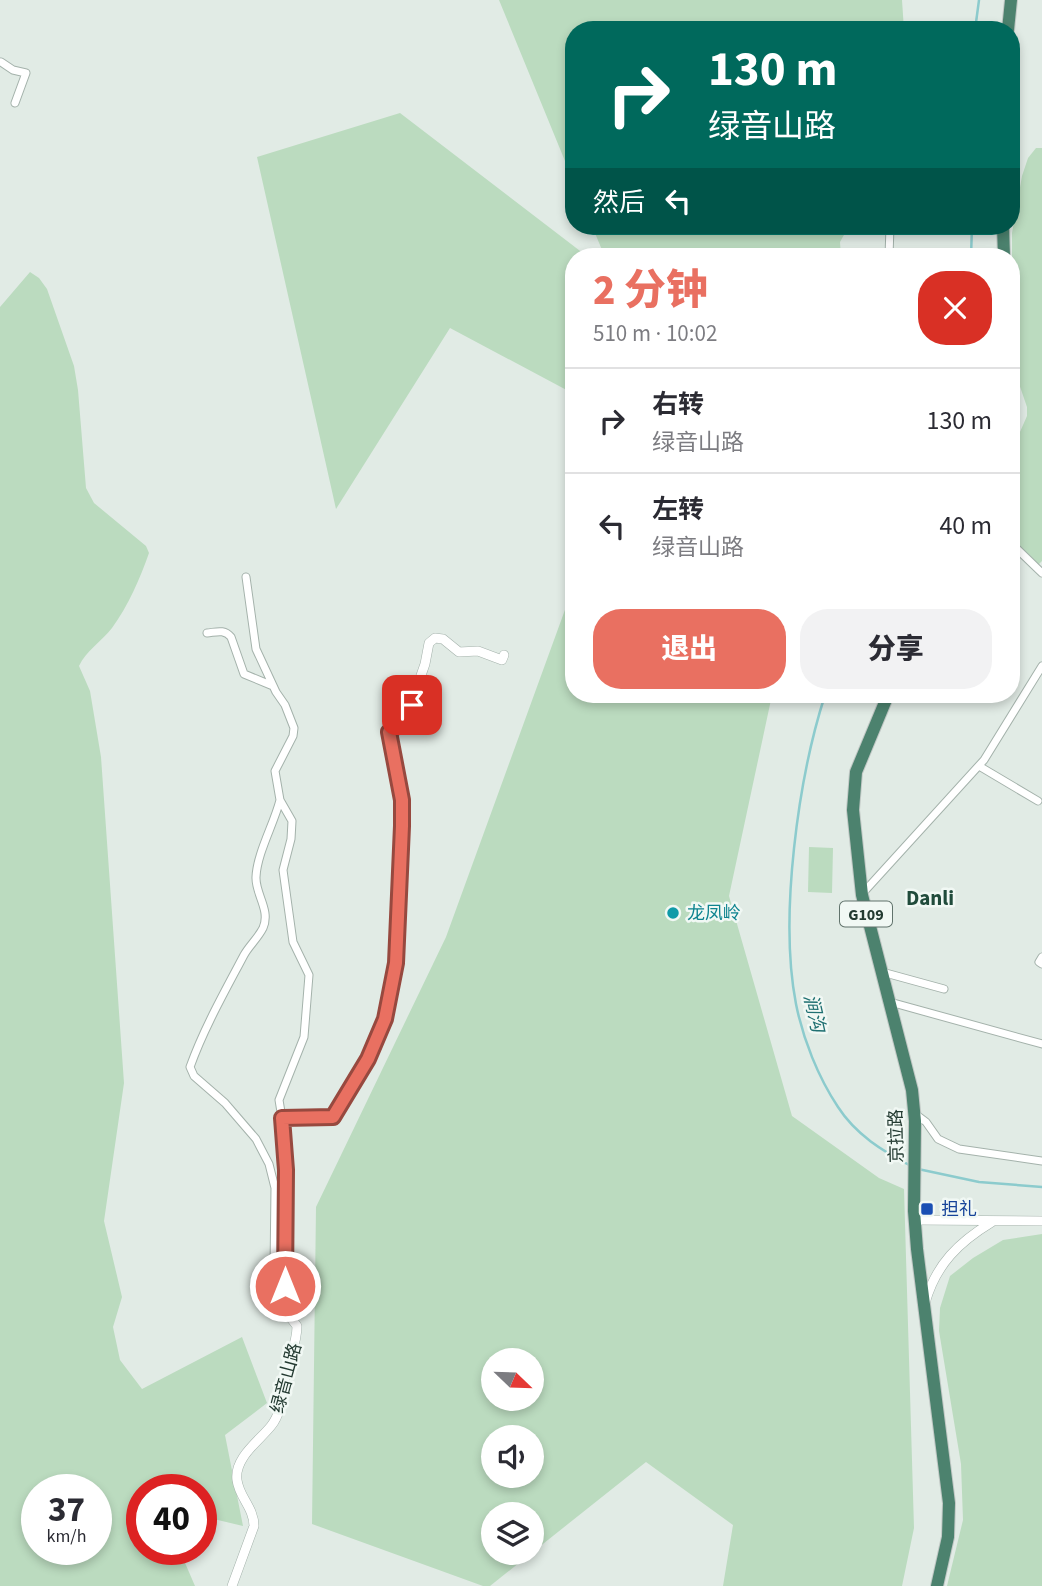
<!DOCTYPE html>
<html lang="zh">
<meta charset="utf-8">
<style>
body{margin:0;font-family:"Source Sans 3","Noto Sans SC",sans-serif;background:#f2f2f3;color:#2b2b33;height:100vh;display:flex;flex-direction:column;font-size:26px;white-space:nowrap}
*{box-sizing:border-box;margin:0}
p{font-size:23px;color:#7c7c81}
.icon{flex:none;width:38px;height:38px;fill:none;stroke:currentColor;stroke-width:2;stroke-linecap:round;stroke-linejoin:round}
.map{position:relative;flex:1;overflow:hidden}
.details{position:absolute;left:565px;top:248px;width:455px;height:455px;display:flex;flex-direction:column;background:#fff;border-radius:28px;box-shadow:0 4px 10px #0003}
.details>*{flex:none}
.hud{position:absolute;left:565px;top:21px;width:455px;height:214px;border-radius:28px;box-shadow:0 4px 10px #0003;background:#00695c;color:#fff;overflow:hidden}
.needle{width:46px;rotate:113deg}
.fabs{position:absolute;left:481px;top:1348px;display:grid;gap:14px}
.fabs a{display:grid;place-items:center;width:63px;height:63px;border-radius:50%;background:#fff;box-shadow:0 4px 10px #0003;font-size:35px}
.speed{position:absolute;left:21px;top:1474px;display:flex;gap:14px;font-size:35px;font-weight:700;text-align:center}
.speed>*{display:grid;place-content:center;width:91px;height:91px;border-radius:50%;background:#fff;box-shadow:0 4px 10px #0003;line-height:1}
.speed small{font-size:18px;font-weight:400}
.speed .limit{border:10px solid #d22;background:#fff;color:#111}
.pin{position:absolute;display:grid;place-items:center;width:60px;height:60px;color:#fff;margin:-30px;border-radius:14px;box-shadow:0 4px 10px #0006}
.me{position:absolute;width:77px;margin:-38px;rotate:0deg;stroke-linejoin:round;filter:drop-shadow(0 0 5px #0008)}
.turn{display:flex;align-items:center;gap:24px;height:147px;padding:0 28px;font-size:32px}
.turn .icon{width:91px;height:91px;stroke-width:2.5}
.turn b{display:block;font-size:49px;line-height:60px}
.then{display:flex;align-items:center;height:66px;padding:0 28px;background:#0003;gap:14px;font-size:26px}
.round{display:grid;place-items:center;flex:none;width:74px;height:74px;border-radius:28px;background:#f2f2f3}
.overview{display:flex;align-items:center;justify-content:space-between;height:119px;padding:0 28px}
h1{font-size:42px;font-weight:800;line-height:52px;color:#e97061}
.primary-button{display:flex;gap:14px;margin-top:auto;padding:14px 28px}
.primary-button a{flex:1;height:80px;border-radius:28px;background:#e97061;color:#fff;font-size:28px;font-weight:800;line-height:80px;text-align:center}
.primary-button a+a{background:#f2f2f3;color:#2b2b33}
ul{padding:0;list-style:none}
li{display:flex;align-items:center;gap:21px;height:105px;padding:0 28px;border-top:2px solid #e1e1e2}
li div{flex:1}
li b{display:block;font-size:26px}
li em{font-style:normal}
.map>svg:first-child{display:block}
.green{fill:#bbdbbf;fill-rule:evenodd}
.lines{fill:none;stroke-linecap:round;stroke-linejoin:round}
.stream{stroke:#8ccbcd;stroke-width:2.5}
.minor-casing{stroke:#a4b2ab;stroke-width:9}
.tertiary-casing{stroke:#a4b2ab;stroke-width:10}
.trunk-casing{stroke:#c1c8c5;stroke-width:14}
.minor{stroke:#fff;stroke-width:7}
.tertiary{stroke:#fff;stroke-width:9}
.trunk{stroke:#4c826e;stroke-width:12}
.route-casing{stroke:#97493f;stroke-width:18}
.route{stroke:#e97061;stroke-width:12}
.culture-dot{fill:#0f9aa8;stroke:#f1f8f4;stroke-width:2.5}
.transit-dot{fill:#1a4fb4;stroke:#f1f8f4;stroke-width:2.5}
.labels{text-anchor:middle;stroke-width:5;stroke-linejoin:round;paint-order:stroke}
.shield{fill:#f1f8f4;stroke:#61736c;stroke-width:2}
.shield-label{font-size:16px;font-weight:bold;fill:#233a31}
.culture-label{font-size:18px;fill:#0d838f;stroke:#f1f8f4;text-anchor:start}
.street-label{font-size:18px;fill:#233a31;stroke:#f1f8f4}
.transit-label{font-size:18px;fill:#164399;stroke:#f1f8f4;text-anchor:start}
.water-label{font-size:19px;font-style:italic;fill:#207072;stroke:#f1f8f4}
.quarter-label{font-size:21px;font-weight:bold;fill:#204b3b;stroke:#f1f8f4}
</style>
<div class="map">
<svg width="1042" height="1586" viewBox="0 0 1042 1586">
<rect width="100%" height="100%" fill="#e1ebe5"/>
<path class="green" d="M499,0H902L904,30H574V183Z
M400,113L588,257H574V394L450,328L336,509L257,157Z
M1036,148H1042V561L1038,565L1012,546V450L1027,416V407L1016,375L1012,352V233L1022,176L1028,158Z
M592,226H849L840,242L841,257H605Z
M30,272L39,278L47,289L74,366L78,390L86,488L94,503L146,546L149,553C140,579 128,606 112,628C102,641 86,651 79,666L90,691L101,757L124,1083L104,1221L122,1297L113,1327L120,1360L142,1389L242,1337L267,1403L225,1435L243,1526L201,1516V1489H142V1549H179L195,1586H0V307ZM37,1489H96V1549H37Z
M574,585V695H772L729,896L792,1116L879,1178L904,1189L914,1528L902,1586H723L733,1525L646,1462L490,1586H483L312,1524L316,1207L446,937ZM494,1360H532V1398H494ZM494,1437H532V1475H494ZM494,1514H532V1552H494Z
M809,847L833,848L832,893L808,892Z
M1042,1234V1586H947L963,1520L961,1464L939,1331L940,1308L950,1276L973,1258L1003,1240Z"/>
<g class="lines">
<path class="stream" d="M975,30L979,0
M971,257L972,226
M825,695C798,779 779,917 796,1004C803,1039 818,1077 838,1107C856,1135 883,1151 911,1166
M918,1169L979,1182L1042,1187"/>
<defs>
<path id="minor" d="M1,62L13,70L26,73L15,103
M889,257L890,226
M1012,544L1042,573
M246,577L256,649L276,692L285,705L294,728L293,736L275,771L280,800L292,821L291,839L283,870L293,942L309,975L304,1037L279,1100L282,1118
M207,633C217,632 224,629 231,637L244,674L273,686
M979,766L1038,801
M280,800C274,824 257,853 256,877C255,894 271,910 263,928C258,938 249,946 244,955C225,991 204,1028 190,1067L194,1076L225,1103L256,1139L269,1164L275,1188L274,1269L276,1302L289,1317
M862,894L984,760L1042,666
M1042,957L1039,962L1042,964
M882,972L944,989
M890,1002L1042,1044
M914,1113L926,1122L938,1139L959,1149L1042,1161"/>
<path id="tertiary" d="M914,1220L1042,1221
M925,1303C936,1264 959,1242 992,1222
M232,1586L254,1526C254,1508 239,1497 237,1480C234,1458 259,1441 271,1426C284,1410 281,1388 287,1368C291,1353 297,1342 297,1326L290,1317L285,1300L286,1170L282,1118L333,1117C352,1086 375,1054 385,1018C395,982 397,944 398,907C402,844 405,794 389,732L406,718L425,664L429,643L435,638L443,639L459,652L478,651L502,660L504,655"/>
<path id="trunk" d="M1008,30L1011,0
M1003,226L1004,257
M888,695L856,772L853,810L862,895L912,1090L915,1121L914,1211L917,1249L949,1503L948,1537L937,1586"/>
</defs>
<use href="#minor" class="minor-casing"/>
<use href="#tertiary" class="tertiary-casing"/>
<use href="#trunk" class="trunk-casing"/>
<use href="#minor" class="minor"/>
<use href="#tertiary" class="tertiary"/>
<use href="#trunk" class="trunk"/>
</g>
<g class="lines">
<defs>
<path id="route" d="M285,1286L286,1170L282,1118L333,1117L368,1059L385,1019L396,963L402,826V800L389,732L406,718L412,705"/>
</defs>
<use href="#route" class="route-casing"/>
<use href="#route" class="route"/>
</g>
<circle class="culture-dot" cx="673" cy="913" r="7"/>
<rect class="transit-dot" x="920" y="1202" width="14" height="14" rx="3.5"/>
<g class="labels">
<rect class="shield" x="840" y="901.5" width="52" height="25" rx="5"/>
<g class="shield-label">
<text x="866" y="920">G109</text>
</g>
<g class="culture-label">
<text x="687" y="919">龙凤岭</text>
</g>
<g class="street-label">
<text transform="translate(896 1136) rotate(-91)" y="6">京拉路</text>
<text transform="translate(286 1378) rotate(-75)" y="6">绿音山路</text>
</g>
<g class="transit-label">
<text x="941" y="1215">担礼</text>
</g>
<g class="water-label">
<text transform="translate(815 1013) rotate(77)" y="7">涧沟</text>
</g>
<g class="quarter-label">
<text x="930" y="905">Danli</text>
</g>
</g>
</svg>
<div class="fabs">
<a><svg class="needle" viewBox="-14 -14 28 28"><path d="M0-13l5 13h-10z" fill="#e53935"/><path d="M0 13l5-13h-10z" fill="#7c7c81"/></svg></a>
<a><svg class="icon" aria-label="sound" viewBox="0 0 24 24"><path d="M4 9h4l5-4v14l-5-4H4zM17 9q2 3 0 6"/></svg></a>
<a><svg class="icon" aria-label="layers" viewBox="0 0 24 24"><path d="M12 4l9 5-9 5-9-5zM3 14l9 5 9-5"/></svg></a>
</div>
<div class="speed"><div>37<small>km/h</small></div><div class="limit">40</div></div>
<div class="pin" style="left:412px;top:705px;background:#d93025"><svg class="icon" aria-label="arrive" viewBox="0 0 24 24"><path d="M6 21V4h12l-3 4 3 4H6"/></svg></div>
<svg class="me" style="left:285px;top:1286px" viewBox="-20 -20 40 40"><circle r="17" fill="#e97061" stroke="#fff" stroke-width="3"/><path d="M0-11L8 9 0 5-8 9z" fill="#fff"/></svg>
<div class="hud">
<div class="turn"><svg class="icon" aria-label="right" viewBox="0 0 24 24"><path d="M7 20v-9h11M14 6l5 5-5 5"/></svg><div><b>130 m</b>绿音山路</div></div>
<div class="then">然后<svg class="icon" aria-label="left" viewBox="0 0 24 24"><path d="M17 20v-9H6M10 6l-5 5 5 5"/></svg></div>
</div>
<section class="details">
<div class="overview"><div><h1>2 分钟</h1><p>510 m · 10:02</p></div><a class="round" style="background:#d93025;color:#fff"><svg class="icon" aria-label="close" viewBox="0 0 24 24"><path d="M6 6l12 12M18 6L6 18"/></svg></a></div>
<ul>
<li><svg class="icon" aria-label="right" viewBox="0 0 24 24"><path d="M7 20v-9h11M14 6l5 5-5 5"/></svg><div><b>右转</b><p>绿音山路</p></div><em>130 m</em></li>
<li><svg class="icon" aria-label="left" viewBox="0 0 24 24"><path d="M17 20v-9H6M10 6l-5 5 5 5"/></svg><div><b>左转</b><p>绿音山路</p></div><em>40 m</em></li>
</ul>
<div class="primary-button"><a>退出</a><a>分享</a></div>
</section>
</div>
